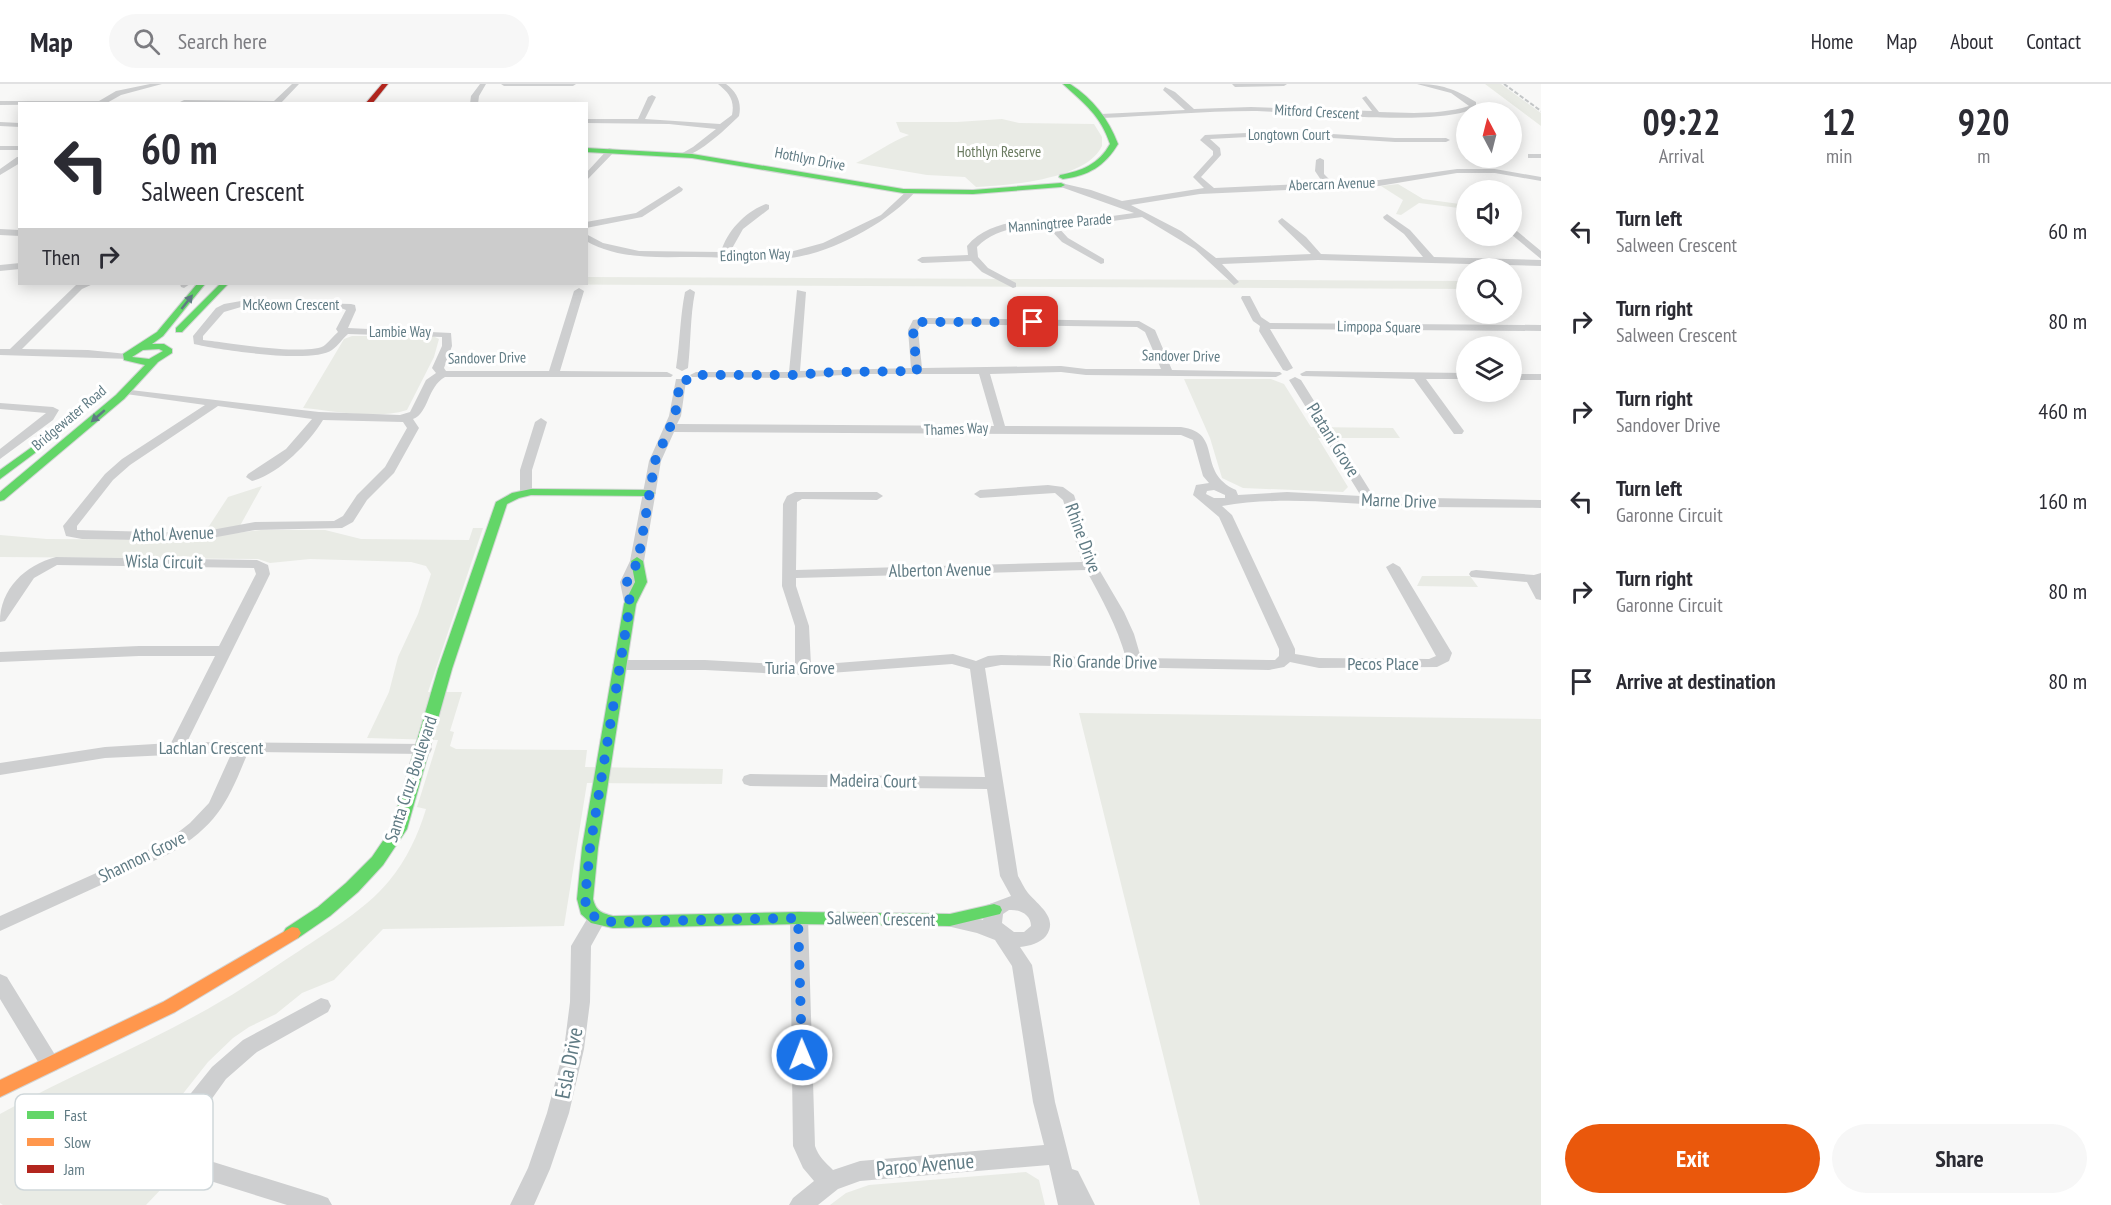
<!DOCTYPE html>
<style>
body{margin:0;font-family:"PT Sans Narrow",sans-serif;background:#f7f7f7;color:#2b2b33;height:100vh;display:flex;flex-direction:column;font-size:22px;white-space:nowrap}
*{box-sizing:border-box;margin:0}
p{font-size:20px;color:#7c7c81}
.icon{flex:none;width:33px;height:33px;fill:none;stroke:currentColor;stroke-width:2;stroke-linecap:round;stroke-linejoin:round}
.map{position:relative;flex:1;overflow:hidden}
.drawer{display:flex;flex-direction:column;background:#fff;width:570px}
.drawer>*{flex:none}
.banner{position:absolute;left:18px;top:18px;width:570px;height:183px;border-radius:0px;box-shadow:0 3px 15px #0003;background:#fff;color:#2b2b33;overflow:hidden}
.needle{width:39px;rotate:353deg}
.buttons{position:absolute;left:1456px;top:18px;display:grid;gap:12px}
.buttons a{display:grid;place-items:center;width:66px;height:66px;border-radius:50%;background:#fff;box-shadow:0 3px 15px #0003;font-size:30px}
.pin{position:absolute;display:grid;place-items:center;width:51px;height:51px;color:#fff;margin:-26px;border-radius:12px;box-shadow:0 3px 9px #0006}
.me{position:absolute;width:66px;margin:-33px;rotate:359deg;stroke-linejoin:round;filter:drop-shadow(0 0 4px #0008)}
.turn{display:flex;align-items:center;gap:21px;height:126px;padding:0 24px;font-size:27px}
.turn .icon{width:78px;height:78px;stroke-width:2.5}
.turn b{display:block;font-size:42px;line-height:51px}
.then{display:flex;align-items:center;height:57px;padding:0 24px;background:#0003;gap:12px;font-size:22px}
.eta{display:flex;justify-content:space-evenly;align-items:center;height:102px;text-align:center}
.eta b{font-size:36px;font-weight:700;line-height:42px}
.cta{display:flex;gap:12px;margin-top:auto;padding:12px 24px}
.cta a{flex:1;height:69px;border-radius:36px;background:#ea580c;color:#fff;font-size:24px;font-weight:700;line-height:69px;text-align:center}
.cta a+a{background:#f7f7f7;color:#2b2b33}
ul{padding:0;list-style:none}
li{display:flex;align-items:center;gap:18px;height:90px;padding:0 24px}
li div{flex:1}
li b{display:block;font-size:22px}
li em{font-style:normal}
header{display:flex;align-items:center;gap:36px;box-sizing:border-box;height:84px;padding:0 30px;background:#fff;border-bottom:2px solid #e1e1e2}
header strong{font-size:28px}
nav{display:flex;gap:33px;margin-inline-start:auto;font-size:21px}
.search{width:420px;height:54px;background:#f7f7f7;display:flex;align-items:center;gap:15px;box-sizing:border-box;padding:0 21px;border-radius:33px;color:#7c7c81;font-size:22px}
main{display:flex;flex:1;min-height:0}
.map>svg:first-child{display:block}
.green{fill:#e9ebe5}
.lines{fill:none;stroke-linecap:round;stroke-linejoin:round}
.fast-casing{stroke:#d3d5d5;stroke-width:2}
.slow-casing{stroke:#d3d5d5;stroke-width:2}
.jam-casing{stroke:#d3d5d5;stroke-width:2}
.street{fill:#cecfd0;fill-rule:evenodd}
.fast{fill:#63d668;fill-rule:evenodd}
.slow{fill:#ff974d;fill-rule:evenodd}
.jam{fill:#b3261e;fill-rule:evenodd}
.rail{stroke:#c3c6c7;stroke-width:2;stroke-dasharray:4.5 2;stroke-linecap:butt}
.oneway{fill:#607b84}
.route{stroke:#1a73e8;stroke-width:10;stroke-dasharray:0 18}
.labels{text-anchor:middle;stroke-width:6;stroke-linejoin:round;paint-order:stroke}
.far-street-label{font-size:15px;fill:#607b84;stroke:#fff}
.far-park-label{font-size:15px;fill:#6a7a60;stroke:#fff}
.street-label{font-size:18px;fill:#607b84;stroke:#fff}
.near-street-label{font-size:21px;fill:#607b84;stroke:#fff}
.key{fill:#fff;stroke:#cfd7da;stroke-width:1.5}
.key-label{font-size:16px;fill:#607b84}
</style>
<header>
<strong>Map</strong>
<div class="search"><svg class="icon" aria-label="search" viewBox="0 0 24 24"><circle cx="10" cy="10" r="6"/><path d="M15 15l6 6"/></svg>Search here</div>
<nav><a>Home</a><a>Map</a><a>About</a><a>Contact</a></nav>
</header>
<main>
<div class="map">
<svg width="1541" height="1121" viewBox="0 0 1541 1121">
<rect width="100%" height="100%" fill="#f8f8f7"/>
<path class="green" d="M1485,0H1501L1541,29V42Z
M1002,35L1019,39L1094,40L1102,53V62C1086,96 1009,101 976,103L965,93L927,91L856,79C875,70 890,58 909,51L900,48L896,38H957Z
M1398,100L1423,115L1467,121V125L1419,119L1401,131L1396,130L1403,116L1381,102Z
M587,193L1467,197V205L467,200H586Z
M352,252H433L439,255L434,273L407,326C376,336 335,327 303,324L344,255Z
M1184,295H1271L1284,300L1311,343L1393,344L1400,354H1318L1348,403L1343,408L1243,404L1222,394L1210,354Z
M262,402L236,449L261,446H325L361,455L469,456L473,444H483L428,608H462L450,647L454,648L450,662L456,665L587,666L585,683L723,685L722,700L587,699L564,842L383,845L334,896L302,909L276,930L249,943L233,954L208,978L148,1054L141,1076L147,1093L165,1101L146,1121H3L0,1119V1030C73,989 151,959 223,916C249,901 274,883 299,867C330,846 365,826 389,797C407,775 418,751 426,725L417,723L438,656L367,654L389,608L398,573L418,530L431,490L426,482L411,478L310,475L270,479L258,475L0,473V451L47,455L200,456L228,413Z
M1422,492H1470L1478,503L1417,502Z
M1079,629L1541,635V1121H1200Z
M1026,1088L1039,1096L1045,1121H830L846,1109L869,1101Z"/>
<g class="lines">
<defs>
<path id="fast" d="M1063,0H1070C1093,15 1108,34 1118,60C1105,82 1088,92 1063,95L1059,93L1060,91C1082,87 1099,80 1110,60C1101,32 1084,19 1063,0Z
M586,64L692,70L903,105L973,106L1061,99L1065,101L1061,103L973,110L903,109L692,74L586,68Z
M197,200H205L163,252L152,260H164L172,265V269L158,278L124,315L4,416L0,417V408L116,311L145,281L124,276L123,270L157,248ZM159,265L163,267L149,275L132,273L143,266Z
M220,200H228L182,248H176V244Z
M39,358L44,361L43,363L0,395V386Z
M531,405L649,406L655,409L649,412L531,411L519,414L507,420L452,585L407,745L383,781L358,808L330,832L298,854L292,855L286,854L283,849L286,844L318,823L346,799L372,773L391,745L438,585L496,418L512,409Z
M637,473L643,477L647,498L636,520L598,764L593,815C596,827 601,829 613,832L799,828L950,830L994,820L1000,822L1002,826L1000,830L950,842L799,840L613,844L591,839L581,830L577,815L582,764L624,520L635,498L631,477Z"/>
<path id="slow" d="M292,843L298,844L301,849L298,854L175,928L0,1013V996L163,918Z"/>
<path id="jam" d="M382,0H388L372,20H365Z"/>
</defs>
<use href="#fast" class="fast-casing"/>
<use href="#slow" class="slow-casing"/>
<use href="#jam" class="jam-casing"/>
<path class="street" d="M150,0H162L121,11L105,20L0,21V17H99L116,7Z
M292,0H299L280,20L180,18L184,16L274,17Z
M480,0H486L479,12L478,20H470L471,12Z
M501,0H576L573,2H504Z
M718,0H726C737,8 742,19 739,32C729,42 692,78 679,71L693,63L716,45L669,40L586,39V35H638L648,13L652,11L656,13L645,35L720,40L732,31C735,16 729,9 718,0Z
M1232,0H1287L1284,2L1235,3Z
M1417,0C1441,0 1455,5 1476,18V23C1444,44 1298,28 1253,27C1202,27 1151,32 1101,34L1097,32L1101,30L1185,26L1163,6L1165,3L1175,8L1194,25L1251,23L1372,27L1362,14L1366,12L1379,28C1409,29 1440,31 1469,22L1451,9Z
M0,38L20,39V43L0,42Z
M1285,47L1395,54H1446L1450,56L1446,58H1395L1285,51L1210,55L1220,64L1221,71L1201,93L1214,104L1323,99L1315,87L1316,76L1320,74L1324,76V90L1333,99L1379,96L1457,85H1495L1541,93V97L1495,89H1457L1379,102L1200,110L1131,121L1181,147L1216,174L1311,170L1279,139L1278,137L1282,134L1306,153L1321,170L1423,173L1404,150L1384,135L1383,133L1387,130L1410,146L1434,173L1541,176V182L1318,176L1222,180L1239,198L1234,201L1195,165L1142,133L1098,139L1056,141L1068,154L1104,175V179L1101,180L1062,158L1046,141C1021,143 996,144 977,163L978,173L988,184L1016,199V203L1013,204L982,188L971,177L922,179L917,176L922,173L968,171L967,162C994,130 1045,137 1083,135C1100,134 1117,131 1134,129L1061,103V99L1091,106L1122,117L1204,104L1193,93L1213,71V67L1200,56L1205,51Z
M0,62H20V66H0Z
M609,64L616,66L586,97V89Z
M1528,70H1541V74H1528Z
M17,73H20V79L0,91V85Z
M679,102L683,105L682,107L642,133L586,144V138L636,129Z
M909,105L916,107C889,138 831,170 789,174C757,177 725,173 694,173C658,173 619,176 586,157V150L603,159L639,167L721,168C727,147 745,128 766,120L769,121V125L743,145L730,168H790L823,159L881,131Z
M1512,143L1541,167V175L1512,151Z
M0,145L20,146V152L0,151Z
M20,179V185L0,187V181Z
M80,200H93L82,205L22,265L88,266L127,270L131,271V275L0,271V265H10L76,201Z
M180,200H190L184,204L181,203Z
M579,204L584,207L560,287L667,288L673,291L671,293H445C427,303 429,329 413,335L419,344L394,389L367,416L353,438L342,444L255,446L195,457L82,455L66,452L63,442L105,390L122,375L205,321L126,310L120,307L122,305L319,328L400,331L410,328L426,296L436,289L432,284L442,262V253L348,250C342,255 338,262 332,266C313,280 219,266 194,260L193,252L216,224L224,220L241,217L351,220L355,221L356,226L348,244L451,249L452,262L444,284L446,287H549L574,207ZM241,223L341,224L346,226L336,245L338,248C333,252 330,257 325,261C311,273 224,258 203,256V252L224,228ZM218,322L312,335L286,365L248,390L246,393L252,397C279,390 309,359 323,336L403,338L407,344L385,383L357,411L343,432L334,437L255,438L195,449L77,446V442L113,396L130,381Z
M690,205L695,208C690,233 691,258 688,284L682,287L676,284C680,258 680,233 685,208Z
M797,206L806,208L800,287L911,284L908,246L913,236L927,234L1139,237L1155,246L1172,286L1280,288L1282,290L1276,293L1086,291L1061,288L990,290L1005,342L1181,343C1225,349 1195,388 1236,406L1238,411L1287,408L1361,412L1289,296L1295,293L1301,296L1374,413L1541,416V424C1492,423 1444,424 1395,422C1337,419 1280,412 1222,422L1232,431L1295,565V570L1319,574L1429,575L1436,572L1386,483L1393,479L1400,483L1452,569L1449,577L1437,583L1319,584L1290,578L1284,583L1269,586L1001,581L985,584L1018,792C1021,797 1024,804 1028,809C1038,821 1059,834 1046,852C1040,859 1030,862 1020,863L1032,881L1055,1018L1072,1085L1078,1087L1095,1121H1058L1049,1081L860,1097L838,1105L818,1121H789L793,1114L814,1097L803,1084L793,1062L790,834L792,829L799,827L806,829L808,834L815,1062C818,1072 826,1079 833,1086L860,1077L1044,1061L1033,1018L1012,882L995,856L977,849L947,842L945,837L947,832L954,830L983,836L987,821L1011,812L1000,792L987,705L750,702L744,700L742,696L744,692L750,690L985,693L970,585L952,580L803,591L705,586H620L612,581L620,576H705L795,581V542L782,502L783,420L787,412L795,408H877L883,412L877,416L802,415L797,418L796,486L1082,478L1063,416L1055,409L980,414L974,410L980,406L1048,401L1063,403L1074,411L1097,482L1124,528L1134,550L1141,574L1269,576H1275L1279,572V565L1219,433L1193,411L1196,401L1209,399L1203,392L1193,356L1181,351L674,348L661,377L644,477L634,498L637,520L635,523H625L620,498L630,477L649,377L669,332L676,295H684L686,297L681,332L677,340L994,342L979,290H859L794,294L692,293L690,291L696,288H789ZM927,240L1137,243L1145,248L1161,285H1086L1061,282L922,284L918,246L921,241ZM1214,406L1225,411V414H1214L1206,410L1207,407ZM1086,486C1102,515 1117,542 1126,574L1001,571L988,572L976,577L953,570L811,581L809,542L796,502V494ZM1009,826C1020,825 1031,831 1031,842L1024,848H1014L1002,839L1003,830Z
M1242,212H1250L1261,233L1270,239L1541,241V247L1270,245L1293,284L1287,287L1283,286L1259,247L1260,242L1253,237L1241,214Z
M1306,287L1467,289V295H1426L1464,347L1462,350H1454L1414,295L1302,292L1300,290Z
M1512,290H1541V296H1512Z
M0,319L53,323L59,326L53,336L0,375V365L46,329L0,325Z
M541,334L547,338L532,386V409L526,413L520,409V386L535,338Z
M56,473L257,476L268,481L270,490L187,658L424,660L430,661L432,665L430,669L424,670L248,668C228,718 218,740 171,769L0,847V832L159,761L176,750L190,739L209,719L232,668L105,674L0,691V679L105,663L171,659L215,572H139L0,578V568L139,562H219L256,490L254,484L57,481L34,494L5,537L0,538C0,505 25,481 56,473Z
M1476,486L1534,491L1541,489V516L1536,515L1527,498L1471,493L1469,490L1471,487Z
M597,828L604,830L606,835L591,862L590,918L584,965L569,1029L550,1085L534,1121H510L528,1084L547,1029L564,965L570,918L571,862L590,830Z
M0,890L7,893L57,974L61,980L57,986L50,989L43,986L0,915Z
M321,914L328,916L331,922L328,928L257,968L226,995L183,1055L184,1067L194,1072L320,1111L328,1114L332,1121H287L188,1090L166,1079L161,1055L171,1034L212,983L243,956Z"/>
<use href="#fast" class="fast"/>
<use href="#slow" class="slow"/>
<use href="#jam" class="jam"/>
<path class="rail" d="M1504,0L1541,27"/>
</g>
<defs><path id="oneway-solid" d="M-6-.8H1V-3.2L6.5 0L1 3.2V.8H-6Z" transform="scale(1.5)"/></defs>
<g class="oneway">
<use href="#oneway-solid" transform="translate(187 218) rotate(-52)"/>
<use href="#oneway-solid" transform="translate(98 332) rotate(139)"/>
</g>
<g class="lines">
<path class="route" d="M802,971L798,834L613,838L597,835L587,826L585,815L590,764L630,520L627,498L638,477L655,377L675,332L680,297L692,295L696,291H794L837,288L917,287L913,246L917,238H1033"/>
</g>
<g class="labels">
<g class="far-street-label">
<text transform="translate(1317 28) rotate(3)" y="5">Mitford Crescent</text>
<text x="1289" y="56">Longtown Court</text>
<text transform="translate(810 75) rotate(11)" y="5">Hothlyn Drive</text>
<text transform="translate(1332 100) rotate(-2)" y="5">Abercarn Avenue</text>
<text transform="translate(1060 139) rotate(-5)" y="5">Manningtree Parade</text>
<text transform="translate(755 171) rotate(-2)" y="5">Edington Way</text>
<text x="291" y="226">McKeown Crescent</text>
<text transform="translate(1379 243) rotate(1)" y="5">Limpopa Square</text>
<text x="400" y="253">Lambie Way</text>
<text transform="translate(1181 272) rotate(1)" y="5">Sandover Drive</text>
<text transform="translate(487 274) rotate(-1)" y="5">Sandover Drive</text>
<text transform="translate(69 334) rotate(-40)" y="5">Bridgewater Road</text>
<text transform="translate(956 345) rotate(-2)" y="5">Thames Way</text>
</g>
<g class="far-park-label">
<text x="999" y="73">Hothlyn Reserve</text>
</g>
<g class="street-label">
<text transform="translate(1333 356) rotate(58)" y="6">Platani Grove</text>
<text transform="translate(1399 417) rotate(2)" y="6">Marne Drive</text>
<text transform="translate(173 450) rotate(-2)" y="6">Athol Avenue</text>
<text transform="translate(1083 454) rotate(70)" y="6">Rhine Drive</text>
<text transform="translate(164 478) rotate(1)" y="6">Wisla Circuit</text>
<text transform="translate(940 486) rotate(-1)" y="6">Alberton Avenue</text>
<text transform="translate(1105 578) rotate(1)" y="6">Rio Grande Drive</text>
<text x="1383" y="586">Pecos Place</text>
<text x="800" y="590">Turia Grove</text>
<text x="211" y="670">Lachlan Crescent</text>
<text transform="translate(411 695) rotate(-72)" y="6">Santa Cruz Boulevard</text>
<text transform="translate(873 697) rotate(1)" y="6">Madeira Court</text>
<text transform="translate(142 773) rotate(-26)" y="6">Shannon Grove</text>
<text transform="translate(881 835) rotate(1)" y="6">Salween Crescent</text>
</g>
<g class="near-street-label">
<text transform="translate(569 979) rotate(-79)" y="7">Esla Drive</text>
<text transform="translate(925 1081) rotate(-5)" y="7">Paroo Avenue</text>
</g>
</g>
<rect x="15" y="1010" width="198" height="96" rx="9" class="key"/>
<rect x="27" y="1027" width="27" height="8" fill="#63d668"/>
<rect x="27" y="1054" width="27" height="8" fill="#ff974d"/>
<rect x="27" y="1081" width="27" height="8" fill="#b3261e"/>
<g class="key-label">
<text x="64" y="1037">Fast</text>
<text x="64" y="1064">Slow</text>
<text x="64" y="1091">Jam</text>
</g>
</svg>
<div class="buttons">
<a><svg class="needle" viewBox="-14 -14 28 28"><path d="M0-13l5 13h-10z" fill="#e53935"/><path d="M0 13l5-13h-10z" fill="#7c7c81"/></svg></a>
<a><svg class="icon" aria-label="sound" viewBox="0 0 24 24"><path d="M4 9h4l5-4v14l-5-4H4zM17 9q2 3 0 6"/></svg></a>
<a><svg class="icon" aria-label="search" viewBox="0 0 24 24"><circle cx="10" cy="10" r="6"/><path d="M15 15l6 6"/></svg></a>
<a><svg class="icon" aria-label="layers" viewBox="0 0 24 24"><path d="M12 4l9 5-9 5-9-5zM3 14l9 5 9-5"/></svg></a>
</div>
<div class="pin" style="left:1033px;top:238px;background:#d93025"><svg class="icon" aria-label="arrive" viewBox="0 0 24 24"><path d="M6 21V4h12l-3 4 3 4H6"/></svg></div>
<svg class="me" style="left:802px;top:971px" viewBox="-20 -20 40 40"><circle r="17" fill="#1a73e8" stroke="#fff" stroke-width="3"/><path d="M0-11L8 9 0 5-8 9z" fill="#fff"/></svg>
<div class="banner">
<div class="turn"><svg class="icon" aria-label="left" viewBox="0 0 24 24"><path d="M17 20v-9H6M10 6l-5 5 5 5"/></svg><div><b>60 m</b>Salween Crescent</div></div>
<div class="then">Then<svg class="icon" aria-label="right" viewBox="0 0 24 24"><path d="M7 20v-9h11M14 6l5 5-5 5"/></svg></div>
</div>
</div>
<section class="drawer">
<div class="eta">
<div><b>09:22</b><p>Arrival</p></div>
<div><b>12</b><p>min</p></div>
<div><b>920</b><p>m</p></div>
</div>
<ul>
<li><svg class="icon" aria-label="left" viewBox="0 0 24 24"><path d="M17 20v-9H6M10 6l-5 5 5 5"/></svg><div><b>Turn left</b><p>Salween Crescent</p></div><em>60 m</em></li>
<li><svg class="icon" aria-label="right" viewBox="0 0 24 24"><path d="M7 20v-9h11M14 6l5 5-5 5"/></svg><div><b>Turn right</b><p>Salween Crescent</p></div><em>80 m</em></li>
<li><svg class="icon" aria-label="right" viewBox="0 0 24 24"><path d="M7 20v-9h11M14 6l5 5-5 5"/></svg><div><b>Turn right</b><p>Sandover Drive</p></div><em>460 m</em></li>
<li><svg class="icon" aria-label="left" viewBox="0 0 24 24"><path d="M17 20v-9H6M10 6l-5 5 5 5"/></svg><div><b>Turn left</b><p>Garonne Circuit</p></div><em>160 m</em></li>
<li><svg class="icon" aria-label="right" viewBox="0 0 24 24"><path d="M7 20v-9h11M14 6l5 5-5 5"/></svg><div><b>Turn right</b><p>Garonne Circuit</p></div><em>80 m</em></li>
<li><svg class="icon" aria-label="arrive" viewBox="0 0 24 24"><path d="M6 21V4h12l-3 4 3 4H6"/></svg><div><b>Arrive at destination</b></div><em>80 m</em></li>
</ul>
<div class="cta"><a>Exit</a><a>Share</a></div>
</section>
</main>
